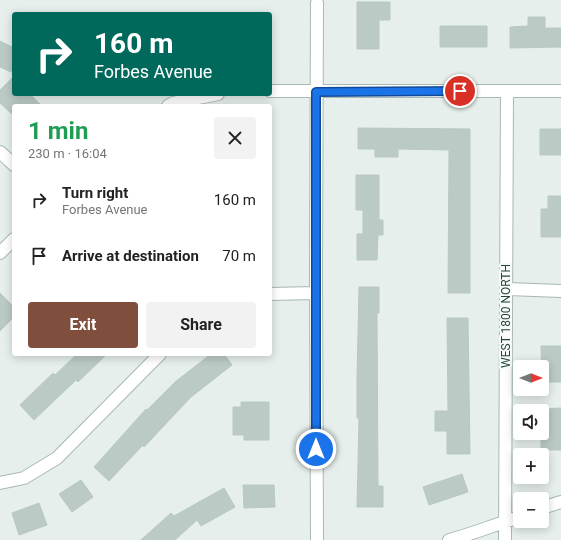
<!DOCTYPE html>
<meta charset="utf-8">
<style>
body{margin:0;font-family:Roboto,sans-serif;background:#f2f2f2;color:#222;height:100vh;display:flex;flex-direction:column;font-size:15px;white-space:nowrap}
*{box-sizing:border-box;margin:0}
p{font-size:13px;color:#767676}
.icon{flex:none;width:22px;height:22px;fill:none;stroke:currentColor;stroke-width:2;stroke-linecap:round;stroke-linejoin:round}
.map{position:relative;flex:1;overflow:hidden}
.panel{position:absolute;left:12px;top:104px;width:260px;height:252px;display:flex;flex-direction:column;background:#fff;border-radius:4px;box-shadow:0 2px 10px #0003}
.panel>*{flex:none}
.guide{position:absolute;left:12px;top:12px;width:260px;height:84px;border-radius:4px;box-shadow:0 2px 10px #0003;background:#00695c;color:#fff;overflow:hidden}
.needle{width:26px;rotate:90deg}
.controls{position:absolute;left:513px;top:360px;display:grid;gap:8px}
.controls a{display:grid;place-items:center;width:36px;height:36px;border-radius:4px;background:#fff;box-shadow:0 2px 10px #0003;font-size:20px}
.pin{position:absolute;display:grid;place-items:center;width:34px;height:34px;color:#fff;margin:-17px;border:2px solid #fff;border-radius:50%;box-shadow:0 1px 4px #0007}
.me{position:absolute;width:44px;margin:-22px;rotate:0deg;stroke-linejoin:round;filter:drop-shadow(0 0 3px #0008)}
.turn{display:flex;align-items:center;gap:14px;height:84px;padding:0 16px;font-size:18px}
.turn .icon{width:52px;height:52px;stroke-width:2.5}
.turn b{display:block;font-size:28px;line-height:34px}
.round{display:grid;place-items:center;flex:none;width:42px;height:42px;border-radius:4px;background:#f2f2f2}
.headline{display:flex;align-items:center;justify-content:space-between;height:68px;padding:0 16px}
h1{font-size:24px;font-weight:700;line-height:30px;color:#1e9e55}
.cta{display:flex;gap:8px;margin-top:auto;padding:8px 16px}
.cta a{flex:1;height:46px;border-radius:4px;background:#804e3d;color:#fff;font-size:16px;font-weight:700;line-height:46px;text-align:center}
.cta a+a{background:#f2f2f2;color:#222}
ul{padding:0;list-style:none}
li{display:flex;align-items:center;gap:12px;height:56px;padding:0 16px}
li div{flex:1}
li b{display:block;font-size:15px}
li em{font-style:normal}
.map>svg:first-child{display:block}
.building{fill:#bbcac4;stroke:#b8c9c2}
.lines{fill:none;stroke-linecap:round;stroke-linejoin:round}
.minor-casing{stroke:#a8b8b2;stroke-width:14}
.minor{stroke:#fff;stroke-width:12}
.route-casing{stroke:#114b97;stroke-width:10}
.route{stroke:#1a73e8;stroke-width:7}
.labels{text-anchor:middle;stroke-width:4;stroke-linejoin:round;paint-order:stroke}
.street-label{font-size:12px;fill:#24423a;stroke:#f7fbf9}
</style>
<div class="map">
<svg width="561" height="540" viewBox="0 0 561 540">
<rect width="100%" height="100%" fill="#e6efeb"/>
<path class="building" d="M357,2H390V20H379V49H357Z
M528,17H545V28H561V47L510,48V27L528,26Z
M440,26H487V47H440Z
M0,41L14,48V66L11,72L0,67Z
M14,76V94H30L42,106H14V116L0,103V90Z
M358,128L470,129V293H448L449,150L398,149V157H375V149H358Z
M540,129H561V155H540Z
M356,175H379V220H383V235H378L377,260H357V234H363V210H356Z
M548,196H561V237H541V209H548Z
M359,287H379V313H377L378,486H383V507H357L359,418H357V379Z
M0,293L14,307V317L0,331Z
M447,318H468L470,454H447V431H435V411H448Z
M541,346H561V382H542Z
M77,354H107L78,382L76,380L34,420L20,405L53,373L55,375Z
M211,354H224L232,365L191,397L144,447L143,445L109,481L94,467L146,409L147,410L175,382Z
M241,402H269V440H244V435H233V407H241Z
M561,408V450H541V433H542L541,409Z
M462,474L468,492L429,505L423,487Z
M81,480L93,497L72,512L59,494Z
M243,485H274L275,507L244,508Z
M224,488L235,507L201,526L197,520L175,540H141L171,513L174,516Z
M39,503L47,525L19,535L12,513Z"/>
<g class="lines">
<defs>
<path id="minor" d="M270,91H561
M168,106L173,103L218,94
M0,152L14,165
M0,253L14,239
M506,289L561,291
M270,294L316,293
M0,483L24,478L57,458L160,354
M542,508L561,502
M317,540L316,272L317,3
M449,540C473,534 496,524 520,517
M505,540L507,91"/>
</defs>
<use href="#minor" class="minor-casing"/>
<use href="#minor" class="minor"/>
</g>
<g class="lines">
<defs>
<path id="route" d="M316,449V92L460,91"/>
</defs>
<use href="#route" class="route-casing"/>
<use href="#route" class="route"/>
</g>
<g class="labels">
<g class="street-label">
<text transform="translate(506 316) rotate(-90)" y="4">WEST 1800 NORTH</text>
</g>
</g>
</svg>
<div class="controls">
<a><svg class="needle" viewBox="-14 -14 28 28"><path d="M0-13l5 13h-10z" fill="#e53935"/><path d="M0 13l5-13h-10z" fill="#767676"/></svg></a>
<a><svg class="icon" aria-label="sound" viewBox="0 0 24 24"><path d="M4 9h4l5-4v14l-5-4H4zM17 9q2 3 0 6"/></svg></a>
<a>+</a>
<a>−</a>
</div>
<div class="pin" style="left:460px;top:91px;background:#d93025"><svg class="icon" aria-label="arrive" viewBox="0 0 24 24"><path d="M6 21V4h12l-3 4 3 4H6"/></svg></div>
<svg class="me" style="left:316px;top:449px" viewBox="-20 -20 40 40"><circle r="17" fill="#1a73e8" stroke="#fff" stroke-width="3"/><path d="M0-11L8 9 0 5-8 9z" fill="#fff"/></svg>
<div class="guide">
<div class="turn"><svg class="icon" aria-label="right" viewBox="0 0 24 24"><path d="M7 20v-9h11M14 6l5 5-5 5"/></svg><div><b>160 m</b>Forbes Avenue</div></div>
</div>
<section class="panel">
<div class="headline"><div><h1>1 min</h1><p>230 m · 16:04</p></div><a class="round"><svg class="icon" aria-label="close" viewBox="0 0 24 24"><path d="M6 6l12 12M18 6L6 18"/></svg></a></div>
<ul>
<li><svg class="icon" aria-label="right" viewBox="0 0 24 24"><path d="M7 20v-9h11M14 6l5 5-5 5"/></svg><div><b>Turn right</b><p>Forbes Avenue</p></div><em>160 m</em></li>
<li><svg class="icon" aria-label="arrive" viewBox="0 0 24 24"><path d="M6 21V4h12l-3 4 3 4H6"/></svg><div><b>Arrive at destination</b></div><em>70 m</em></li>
</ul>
<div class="cta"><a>Exit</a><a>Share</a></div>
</section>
</div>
